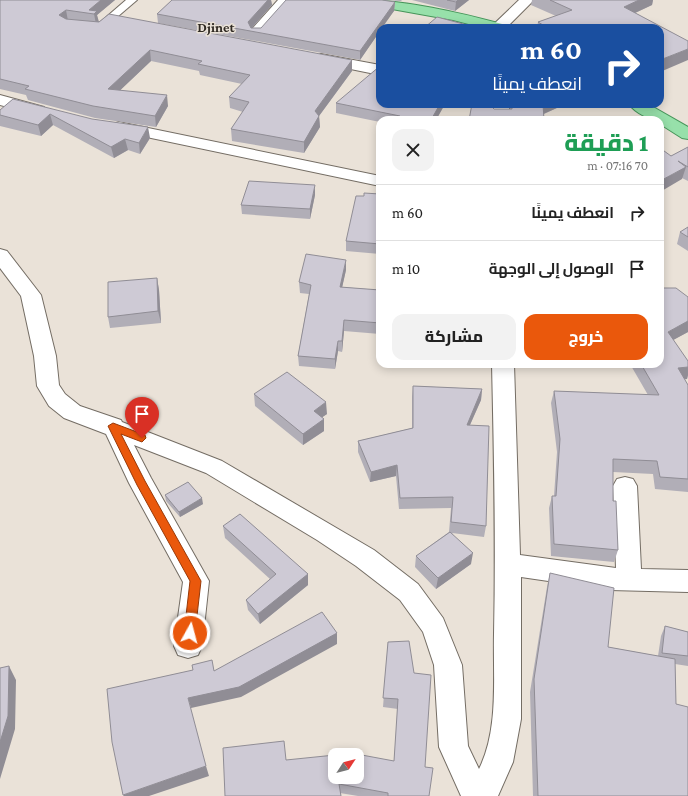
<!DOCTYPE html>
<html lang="ar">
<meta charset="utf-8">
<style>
body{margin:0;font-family:"Crimson Pro",Cairo,serif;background:#f2f2f2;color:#222;direction:rtl;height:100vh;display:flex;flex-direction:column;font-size:15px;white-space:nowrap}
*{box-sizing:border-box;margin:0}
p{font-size:13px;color:#767676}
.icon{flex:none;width:22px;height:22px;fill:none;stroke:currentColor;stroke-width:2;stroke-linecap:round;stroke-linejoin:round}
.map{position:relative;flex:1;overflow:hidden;direction:ltr}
.side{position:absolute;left:376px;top:116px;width:288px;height:252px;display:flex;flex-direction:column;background:#fff;border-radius:12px;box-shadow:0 2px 10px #0003;direction:rtl}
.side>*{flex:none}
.hud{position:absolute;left:376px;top:24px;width:288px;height:84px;border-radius:12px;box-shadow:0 2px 10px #0003;direction:rtl;background:#1a4fa0;color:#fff;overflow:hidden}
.needle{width:26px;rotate:54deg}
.controls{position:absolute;left:328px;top:748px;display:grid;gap:8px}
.controls a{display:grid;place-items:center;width:36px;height:36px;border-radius:8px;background:#fff;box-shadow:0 2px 10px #0003;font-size:20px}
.pin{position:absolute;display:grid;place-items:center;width:34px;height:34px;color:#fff;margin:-41px -17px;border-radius:50% 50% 50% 0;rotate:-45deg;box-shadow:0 0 4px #0007}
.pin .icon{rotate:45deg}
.me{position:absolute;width:44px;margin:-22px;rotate:7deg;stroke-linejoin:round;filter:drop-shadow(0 0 3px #0008)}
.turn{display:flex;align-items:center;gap:14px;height:84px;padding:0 16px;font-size:18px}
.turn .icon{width:52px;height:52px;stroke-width:2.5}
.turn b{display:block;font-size:28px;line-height:34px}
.round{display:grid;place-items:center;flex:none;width:42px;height:42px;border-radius:12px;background:#f2f2f2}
.summary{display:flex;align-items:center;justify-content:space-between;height:68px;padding:0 16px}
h1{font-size:24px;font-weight:800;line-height:30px;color:#1e9e55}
.cta{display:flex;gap:8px;margin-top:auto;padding:8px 16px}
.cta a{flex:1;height:46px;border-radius:12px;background:#ea580c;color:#fff;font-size:16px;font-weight:800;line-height:46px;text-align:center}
.cta a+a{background:#f2f2f2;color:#222}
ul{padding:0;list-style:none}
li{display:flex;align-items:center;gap:12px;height:56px;padding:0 16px;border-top:1px solid #e0e0e0}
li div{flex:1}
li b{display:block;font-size:15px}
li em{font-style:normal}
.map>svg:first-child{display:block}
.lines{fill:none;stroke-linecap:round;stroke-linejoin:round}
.lane-casing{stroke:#746d64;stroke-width:2}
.street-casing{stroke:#746d64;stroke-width:2}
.primary-casing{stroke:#47955a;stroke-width:2}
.lane{fill:#fff;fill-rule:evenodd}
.street{fill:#fff;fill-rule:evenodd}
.primary{fill:#97e0aa;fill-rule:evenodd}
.wall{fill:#b1aeb7}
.shaded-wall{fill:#908d95}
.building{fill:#cecad5;stroke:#908d95}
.route{fill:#ea580c;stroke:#983908}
.labels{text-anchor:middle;stroke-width:3;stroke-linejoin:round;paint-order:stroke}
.far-district-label{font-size:14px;font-weight:bold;fill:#302a23;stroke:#eae2d8}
</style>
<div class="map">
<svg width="688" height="796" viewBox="0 0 688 796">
<rect width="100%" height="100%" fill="#eae2d8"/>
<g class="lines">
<defs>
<path id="lane" d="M126,0H137L102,30H96L94,28L96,26Z"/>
<path id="street" d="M278,0H293L262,35H252L250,32L252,29Z
M519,0H534L506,28H492L494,24Z
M321,54L380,65V75L316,62L313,59L316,56Z
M0,95L44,107L46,110L44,113L38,115L0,105Z
M493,104H509V120H493Z
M119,122L380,176V186L113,130L111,127L113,124Z
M0,249L7,251L41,295L56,356L59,385L65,394L80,406L121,420L122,422L222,461L374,550L418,584L443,618L462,665L468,746L479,769C499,729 493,678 494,634C496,544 494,454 492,364H514L520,555L616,568L613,486L617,479L625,477L633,479L637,486L641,569L688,570V592L610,590L521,577V719L513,762L498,796H461L439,747L434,665L423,632L400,600L356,566L317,540L206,473L134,445L151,478L209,581L202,646L198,655L188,658L178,655L174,646L183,582L129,483L106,434L64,418L49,406L37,386L34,356L21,296L0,268Z"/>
<path id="primary" d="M357,0C408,0 457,12 506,25L508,28H484L453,20L364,4L359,3Z
M629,104H648L688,127V139L682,138L660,124V120C650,120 635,113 629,104Z"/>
</defs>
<use href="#lane" class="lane-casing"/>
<use href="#street" class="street-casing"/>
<use href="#primary" class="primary-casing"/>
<use href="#lane" class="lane"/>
<use href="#street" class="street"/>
<use href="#primary" class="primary"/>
</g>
<path class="wall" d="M0,0H115L97,15L98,22L352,60V71L319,116L320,127L304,153L232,141L231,129L243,112L230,108L229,97L242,84L200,75L199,71L151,61L120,90L168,106L156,127L95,118L28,100L26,95L0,89Z
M172,0H271L272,5L252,28H261L395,2L394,11L380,28V31L360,60L158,23L157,14Z
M386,0H402L401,1Z
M412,0H469L455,11Z
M532,0H653L652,5L635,13L660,28H537L538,22L556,16L531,5Z
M13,99L150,138L140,154L128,150L114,158L53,125L41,136L0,126V110Z
M336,103L380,104H445L436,120H380V122L336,113Z
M509,104H559V107L544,114L469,120L493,108L494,109H510Z
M688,147V181L682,178V179L671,156Z
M380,194V254L346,251V241L364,196Z
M315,195L310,219L242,214L241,205Z
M688,227V251L677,244L680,232Z
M346,270L342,287L380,290V334L344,331L342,352L338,351L335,369L299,366L298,356L309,294L300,293L299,282Z
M157,278L159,290L161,323L110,328L108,317Z
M688,297V332L673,340L688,361V375L687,379H684L688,385V492L655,489L653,474L613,472V501L618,550L614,562L551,556L549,508L552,496H554L557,452L551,403L554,391L648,395L630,364H660Z
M395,364H478V365L395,368Z
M413,386L482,389L481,400L470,425L486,526L484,537L452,533L471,564L436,589L415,567L416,556L449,532L451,508L399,509L396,476L370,482L358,452V441L412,428V397Z
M254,394L327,414L322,417L324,419V431L303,445L255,406Z
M165,495L203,504L180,517L166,501Z
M223,526L308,574V585L260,624L248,610L246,600L270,579L225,538Z
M550,573L608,647L658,656L661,636L665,626L688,632V666L675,664L676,704L688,796H533L530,692L547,587Z
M388,642L425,767L429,796H358L340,793L341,796H225L286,760L394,761L398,709L383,707Z"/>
<path class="shaded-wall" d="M101,0H115L97,15L99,22L96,24L94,14L89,10Z
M268,0H271L272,5L249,31L248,22Z
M458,0H469L455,11L456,2Z
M639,0H653L652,5L622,19L624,7Z
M395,2L394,11L382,28H380V31L360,60V51Z
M66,10L68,21L59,15Z
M688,49V60L660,72V60Z
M150,50L151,61L110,100L108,89Z
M352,60V71L319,116L320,127L304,153V142L315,111Z
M167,95L168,106L156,127L155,116Z
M440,104H445L436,120H431Z
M543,104H559V107L541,115Z
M50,114L53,125L41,136L38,125Z
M148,127L150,138L140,154L139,143Z
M125,139L128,150L114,158L111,147Z
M686,167L682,179L660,192V181Z
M315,185V195L310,219V209Z
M346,260V270L340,297V287Z
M157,278L159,290L161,323L158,311Z
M344,320V331L342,352V341Z
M688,321V332L664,345L668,332Z
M338,341V351L335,369V359Z
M688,367V375L687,379L673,381L678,368Z
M482,389L481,400L465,436L467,425Z
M326,402L327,414L314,423V411Z
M324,419V431L303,445V434Z
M397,465L396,476L370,482L371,472Z
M202,498L203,504L180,517L179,512Z
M473,553L471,564L436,589L438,578Z
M308,574V585L260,624L258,614Z
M337,633V644L241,697L191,708L188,698Z
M9,666L16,680L15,729L0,779V742Z
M206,766L209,776L149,796H124L123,795Z"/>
<path class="building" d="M0,0H101L89,10L97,11L94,14L66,10L59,15L66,19L99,22L109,14L352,60L315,111L319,116L304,142L231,129L249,102L229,97L250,75L198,64L202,61L150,50L108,89L167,95L155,116L93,106L25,89L29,86L0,79Z
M172,0H268L248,22L251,28H261L286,0H382L395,2L360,51L157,14Z
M447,0H458L456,2Z
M550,0H639L624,7L688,41V49L660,60V28H548L538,22L572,10Z
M437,17L471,26L470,28H424Z
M380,66V104H440L431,120H398L400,116L336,103Z
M13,99L92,119L148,127L139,143L125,139L111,147L50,114L38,125L0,115V110Z
M472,104H493V108L494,109H512V104H543L544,120H469Z
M688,147V167L678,161L686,167L660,181V148L671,156Z
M249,181L315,185L310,209L241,205Z
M364,193L380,194V244L346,241L356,196H364Z
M688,227V237L680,232Z
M306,254L346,260L340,287L380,290V323L344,320L342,341H338L335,359L298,356L311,285L299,282Z
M157,278L158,311L108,317V282Z
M660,288H676L688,297V321L668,332L688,361V367L678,368L688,385V479L660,477L657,461L613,459V501H616L618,550L554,544L552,496H556L560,439L554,391L659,395L641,364H660Z
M287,372L326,402L314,411L324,419L303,434L254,394Z
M413,386L482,389L467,425L489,426L486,526L451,522L453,497L400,498L397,465L371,472L358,441L413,428Z
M188,482L202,498L179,512L165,495Z
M240,514L308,574L258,614L246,600L276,574L223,526Z
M450,532L473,553L438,578L416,556Z
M550,573L614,588L608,647L675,659L676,704L688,707V796H538L534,679Z
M322,612L337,633L239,687L188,698L206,766L123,795L112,742L107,689L193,670L192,665L212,660L214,671Z
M665,626L688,632V656L662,653Z
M409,641L414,673L431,675L425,767L433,768L429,796H388V793L339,784L341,796H225L223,748L284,741L286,760L335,755V777H357V755H335L351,753L394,761L398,699L383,698L388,642Z
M9,666L8,716L0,742V668Z"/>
<path class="route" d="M113,423L145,435L146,438L142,442L121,434L145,481L201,581L195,633L194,637L190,638L186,637L184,633L190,581L137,485L108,426Z"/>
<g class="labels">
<g class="far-district-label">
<text x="216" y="32">Djinet</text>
</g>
</g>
</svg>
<div class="controls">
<a><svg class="needle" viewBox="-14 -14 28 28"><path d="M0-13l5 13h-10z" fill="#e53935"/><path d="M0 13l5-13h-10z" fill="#767676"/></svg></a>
</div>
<div class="pin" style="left:142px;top:438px;background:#d93025"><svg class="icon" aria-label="arrive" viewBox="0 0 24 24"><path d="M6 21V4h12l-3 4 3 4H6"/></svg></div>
<svg class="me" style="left:190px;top:633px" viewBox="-20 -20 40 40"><circle r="17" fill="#ea580c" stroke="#fff" stroke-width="3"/><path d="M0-11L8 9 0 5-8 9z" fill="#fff"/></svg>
<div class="hud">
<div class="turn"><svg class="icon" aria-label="right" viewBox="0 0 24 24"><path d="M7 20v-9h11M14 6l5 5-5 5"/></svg><div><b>60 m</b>انعطف يمينًا</div></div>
</div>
<section class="side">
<div class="summary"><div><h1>1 دقيقة</h1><p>70 m · 07:16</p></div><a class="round"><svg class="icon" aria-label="close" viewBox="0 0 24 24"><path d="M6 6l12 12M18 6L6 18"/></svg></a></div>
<ul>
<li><svg class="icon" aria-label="right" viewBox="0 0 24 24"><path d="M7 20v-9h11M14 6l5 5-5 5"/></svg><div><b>انعطف يمينًا</b></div><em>60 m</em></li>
<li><svg class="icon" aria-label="arrive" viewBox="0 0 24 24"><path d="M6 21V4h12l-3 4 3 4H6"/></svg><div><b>الوصول إلى الوجهة</b></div><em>10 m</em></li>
</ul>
<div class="cta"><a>خروج</a><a>مشاركة</a></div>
</section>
</div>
